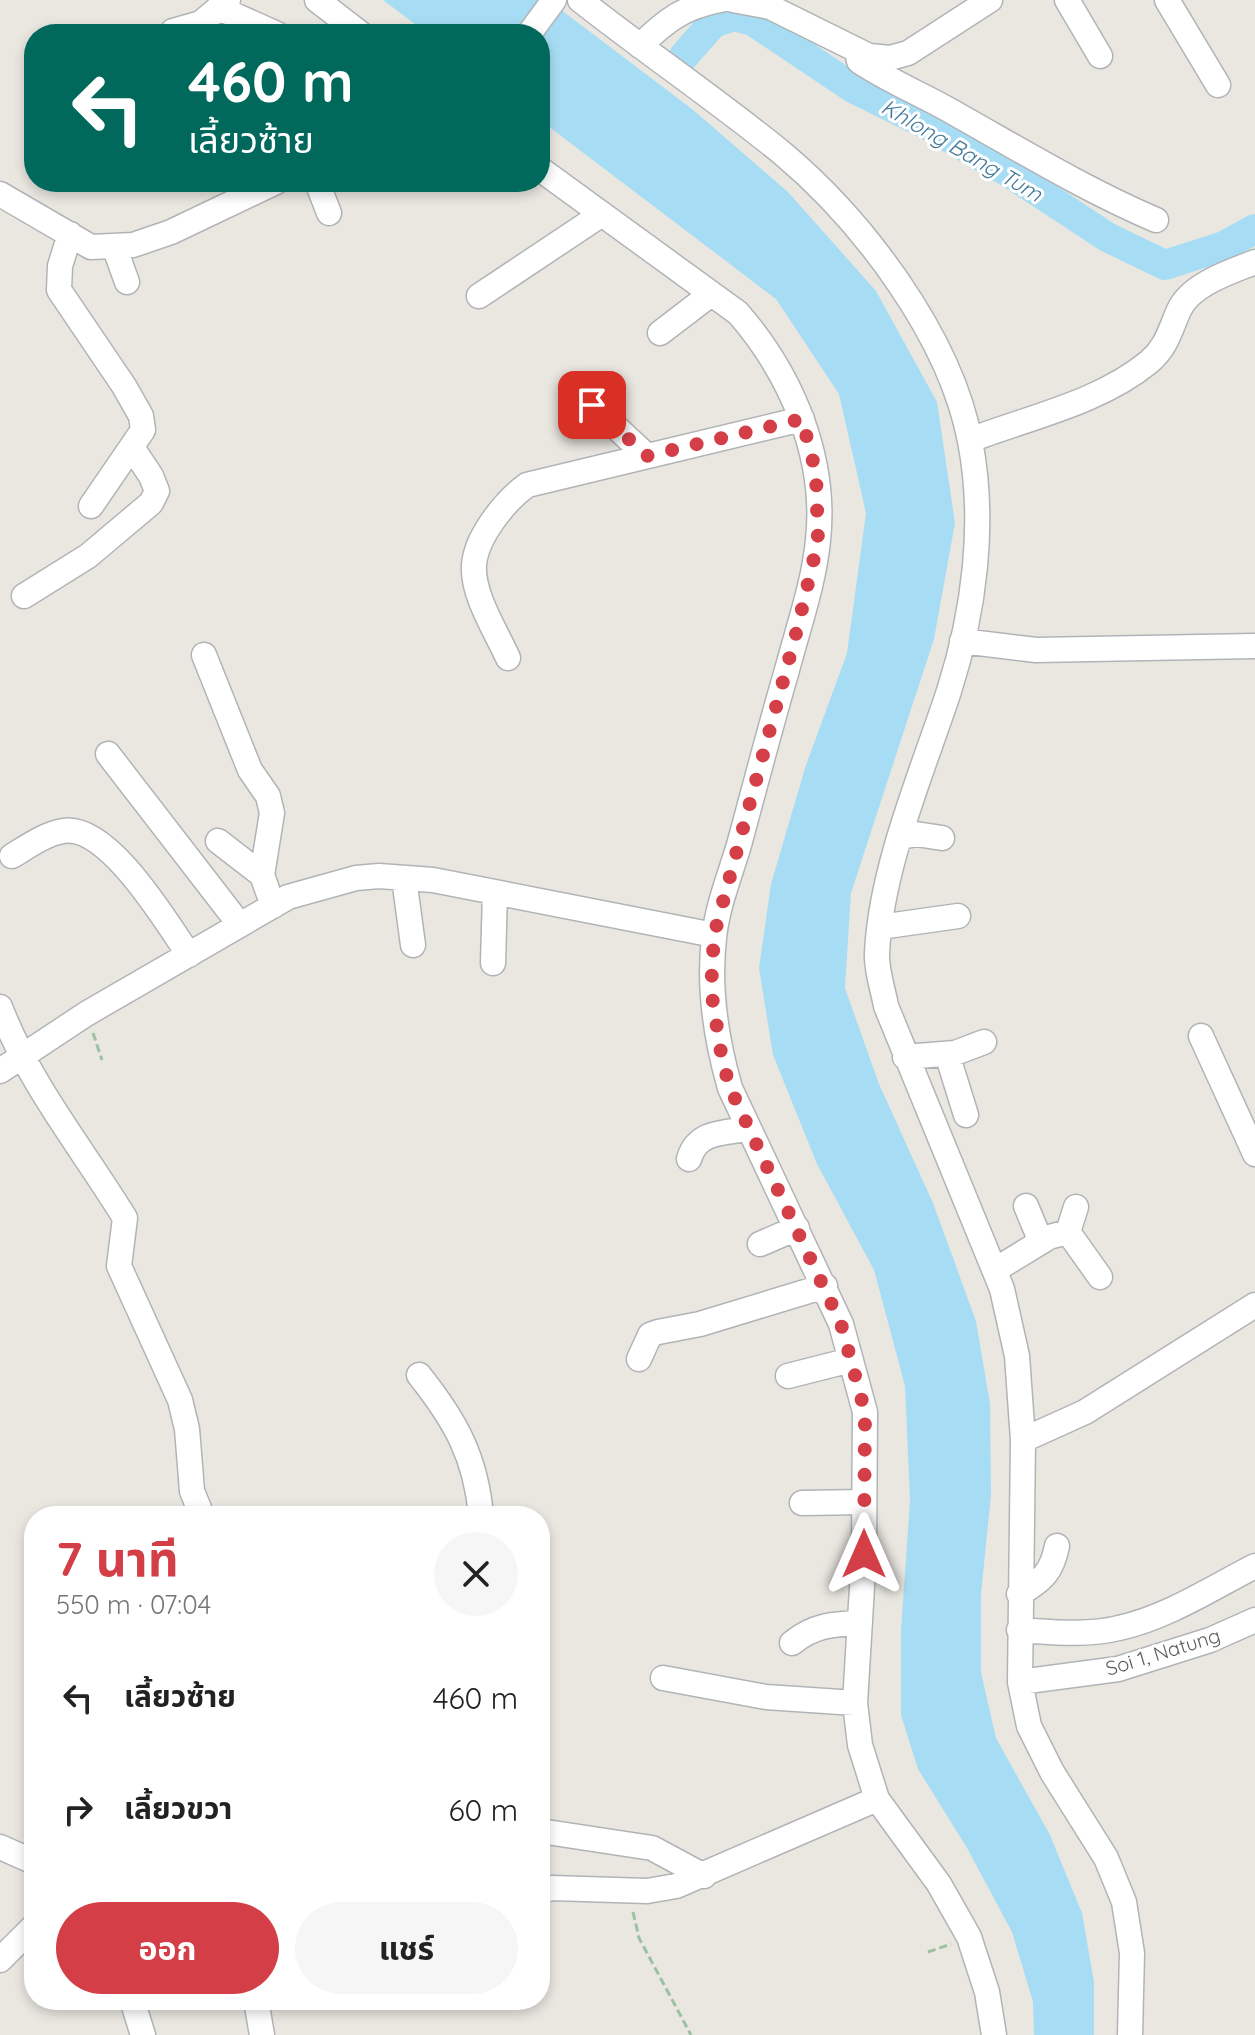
<!DOCTYPE html>
<html lang="th">
<meta charset="utf-8">
<style>
body{margin:0;font-family:Quicksand,"Noto Sans Thai",sans-serif;background:#f6f6f6;color:#222;height:100vh;display:flex;flex-direction:column;font-size:30px;white-space:nowrap}
*{box-sizing:border-box;margin:0}
p{font-size:26px;color:#767676}
.icon{flex:none;width:44px;height:44px;fill:none;stroke:currentColor;stroke-width:2;stroke-linecap:round;stroke-linejoin:round}
.map{position:relative;flex:1;overflow:hidden}
.panel{position:absolute;left:24px;top:1506px;width:526px;height:504px;display:flex;flex-direction:column;background:#fff;border-radius:32px;box-shadow:0 4px 12px #0003}
.panel>*{flex:none}
.guide{position:absolute;left:24px;top:24px;width:526px;height:168px;border-radius:32px;box-shadow:0 4px 12px #0003;background:#00695c;color:#fff;overflow:hidden}
.pin{position:absolute;display:grid;place-items:center;width:68px;height:68px;color:#fff;margin:-34px;border-radius:16px;box-shadow:0 4px 12px #0006}
.me{position:absolute;width:88px;margin:-44px;rotate:0deg;stroke-linejoin:round;filter:drop-shadow(0 0 6px #0008)}
.turn{display:flex;align-items:center;gap:28px;height:168px;padding:0 32px;font-size:36px}
.turn .icon{width:104px;height:104px;stroke-width:2.5}
.turn b{display:block;font-size:56px;line-height:68px}
.round{display:grid;place-items:center;flex:none;width:84px;height:84px;border-radius:42px;background:#f6f6f6}
.headline{display:flex;align-items:center;justify-content:space-between;height:136px;padding:0 32px}
h1{font-size:48px;font-weight:700;line-height:60px;color:#d33e47}
.button{display:flex;gap:16px;margin-top:auto;padding:16px 32px}
.button a{flex:1;height:92px;border-radius:48px;background:#d33e47;color:#fff;font-size:32px;font-weight:700;line-height:92px;text-align:center}
.button a+a{background:#f6f6f6;color:#222}
ul{padding:0;list-style:none}
li{display:flex;align-items:center;gap:24px;height:112px;padding:0 32px}
li div{flex:1}
li b{display:block;font-size:30px}
li em{font-style:normal}
.map>svg:first-child{display:block}
.water{fill:#a7ddf4}
.lines{fill:none;stroke-linecap:round;stroke-linejoin:round}
.river{stroke:#a7ddf4;stroke-width:30}
.minor-casing{stroke:#b1b4b7;stroke-width:27}
.path{stroke:#9cc1a1;stroke-width:3;stroke-dasharray:8 4;stroke-linecap:butt}
.minor{stroke:#fff;stroke-width:24}
.route{stroke:#d33e47;stroke-width:14;stroke-dasharray:0 25.2}
.labels{text-anchor:middle;stroke-width:6;stroke-linejoin:round;paint-order:stroke}
.street-label{font-size:20px;fill:#595d60;stroke:#fff}
.water-label{font-size:22px;font-style:italic;fill:#457a9b;stroke:#fff}
</style>
<div class="map">
<svg width="1255" height="2035" viewBox="0 0 1255 2035">
<rect width="100%" height="100%" fill="#eae7e1"/>
<path class="water" d="M383,0H548L692,109L788,192L876,291L937,402L955,523L934,639L851,893L845,988L879,1084L933,1203L976,1321L990,1404L991,1495L981,1594V1672L996,1738L1050,1835L1082,1913L1094,1982V2035H1034L1033,2002L1012,1932L967,1848L918,1769L901,1715V1630L910,1501L905,1386L874,1270L817,1164L773,1055L759,968L771,884L805,768L847,653L866,513L839,394L776,299L540,120V34H428Z"/>
<g class="lines">
<path class="river" d="M684,56L713,23L734,16L753,21L853,88L926,124L1010,173L1107,237L1165,265L1224,246L1255,229"/>
<defs>
<path id="minor" d="M317,0L361,34
M580,0C646,52 717,100 782,153C863,221 950,336 970,441C986,523 974,613 949,691C922,773 881,867 877,953C876,970 883,989 886,1006L1002,1289L1017,1356L1023,1440L1020,1682L1029,1726L1052,1772L1106,1858L1124,1902L1132,1953L1130,2035
M733,0L770,7L869,56L890,58L908,53L990,0
M1067,0L1100,56
M1167,0L1218,85
M219,8L277,34
M173,31L201,23L228,0
M529,34L554,0
M640,46C666,20 684,7 720,0
M857,51L859,61C890,82 924,95 956,114C1022,151 1086,190 1156,220
M540,169L738,313C791,374 827,457 818,540C814,583 798,628 787,670C770,728 755,786 739,845C730,875 717,907 714,938C708,989 716,1039 730,1088L841,1324L865,1412L864,1554L855,1703L860,1745L877,1799L939,1884L969,1937L987,1992L994,2035
M317,182L329,213
M0,194L91,247L133,245L171,232L276,182
M70,234L60,266L59,290L124,386L141,416L143,430L91,506
M114,246L127,282
M479,296L602,214
M660,333L711,294
M592,405L647,456
M970,440C1030,417 1099,403 1149,362C1167,347 1170,330 1179,310C1191,284 1230,272 1255,262
M24,596L88,556L151,503L157,491L151,476L133,449
M962,641L1036,650L1255,646
M204,655L250,770L268,796L272,813L262,875L273,906
M508,658C496,631 472,595 474,565C476,537 505,501 527,485L802,419
M108,754L240,925
M901,837L916,834L942,838
M218,841L262,875
M12,856C27,847 45,834 63,831C108,823 167,923 189,955
M404,878L413,945
M880,927L958,916
M493,963L495,893
M0,1007C30,1085 82,1148 125,1218L119,1266L180,1400L187,1429L192,1491L202,1516
M1201,1036L1255,1154
M947,1054L966,1115
M905,1057L955,1053L984,1042
M0,1071L86,1014L288,897L356,878L379,876L433,880L714,935
M689,1159C697,1131 723,1133 748,1129
M1026,1206L1041,1242
M1068,1232L1076,1207
M760,1244L797,1228
M995,1270L1049,1237L1068,1232L1100,1277
M639,1359L650,1335L658,1332L700,1324L825,1286
M419,1375C455,1420 476,1457 481,1516
M788,1376L851,1360
M1023,1440L1085,1412L1255,1305
M802,1503L864,1502
M1019,1594C1042,1581 1052,1572 1057,1546
M1019,1630C1052,1632 1086,1636 1119,1628C1166,1618 1212,1588 1255,1566
M792,1643C814,1625 833,1624 860,1623
M663,1678L766,1697L855,1703
M1020,1682L1118,1669L1210,1640L1255,1620
M540,1831L652,1848L704,1876
M0,1847L34,1862
M540,1891L552,1888L647,1891L676,1886L877,1799
M0,1960L34,1926
M132,2000L143,2035
M256,2000L262,2035"/>
</defs>
<use href="#minor" class="minor-casing"/>
<path class="path" d="M93,1033L102,1060
M633,1912L639,1938L691,2035
M928,1952L951,1944"/>
<use href="#minor" class="minor"/>
</g>
<g class="lines">
<path class="route" d="M592,405L647,456L802,419L816,473L818,541L797,630L714,935L711,990L722,1059L730,1088L841,1324L865,1412L864,1554"/>
</g>
<g class="labels">
<g class="street-label">
<text transform="translate(1163 1652) rotate(-17)" y="7">Soi 1, Natung</text>
</g>
<g class="water-label">
<text transform="translate(962 150) rotate(30)" y="8">Khlong Bang Tum</text>
</g>
</g>
</svg>
<div class="pin" style="left:592px;top:405px;background:#d93025"><svg class="icon" aria-label="arrive" viewBox="0 0 24 24"><path d="M6 21V4h12l-3 4 3 4H6"/></svg></div>
<svg class="me" style="left:864px;top:1554px" viewBox="-20 -20 40 40"><path d="M0-17L14 15 0 8-14 15z" fill="#d33e47" stroke="#fff" stroke-width="4"/></svg>
<div class="guide">
<div class="turn"><svg class="icon" aria-label="left" viewBox="0 0 24 24"><path d="M17 20v-9H6M10 6l-5 5 5 5"/></svg><div><b>460 m</b>เลี้ยวซ้าย</div></div>
</div>
<section class="panel">
<div class="headline"><div><h1>7 นาที</h1><p>550 m · 07:04</p></div><a class="round"><svg class="icon" aria-label="close" viewBox="0 0 24 24"><path d="M6 6l12 12M18 6L6 18"/></svg></a></div>
<ul>
<li><svg class="icon" aria-label="left" viewBox="0 0 24 24"><path d="M17 20v-9H6M10 6l-5 5 5 5"/></svg><div><b>เลี้ยวซ้าย</b></div><em>460 m</em></li>
<li><svg class="icon" aria-label="right" viewBox="0 0 24 24"><path d="M7 20v-9h11M14 6l5 5-5 5"/></svg><div><b>เลี้ยวขวา</b></div><em>60 m</em></li>
</ul>
<div class="button"><a>ออก</a><a>แชร์</a></div>
</section>
</div>
